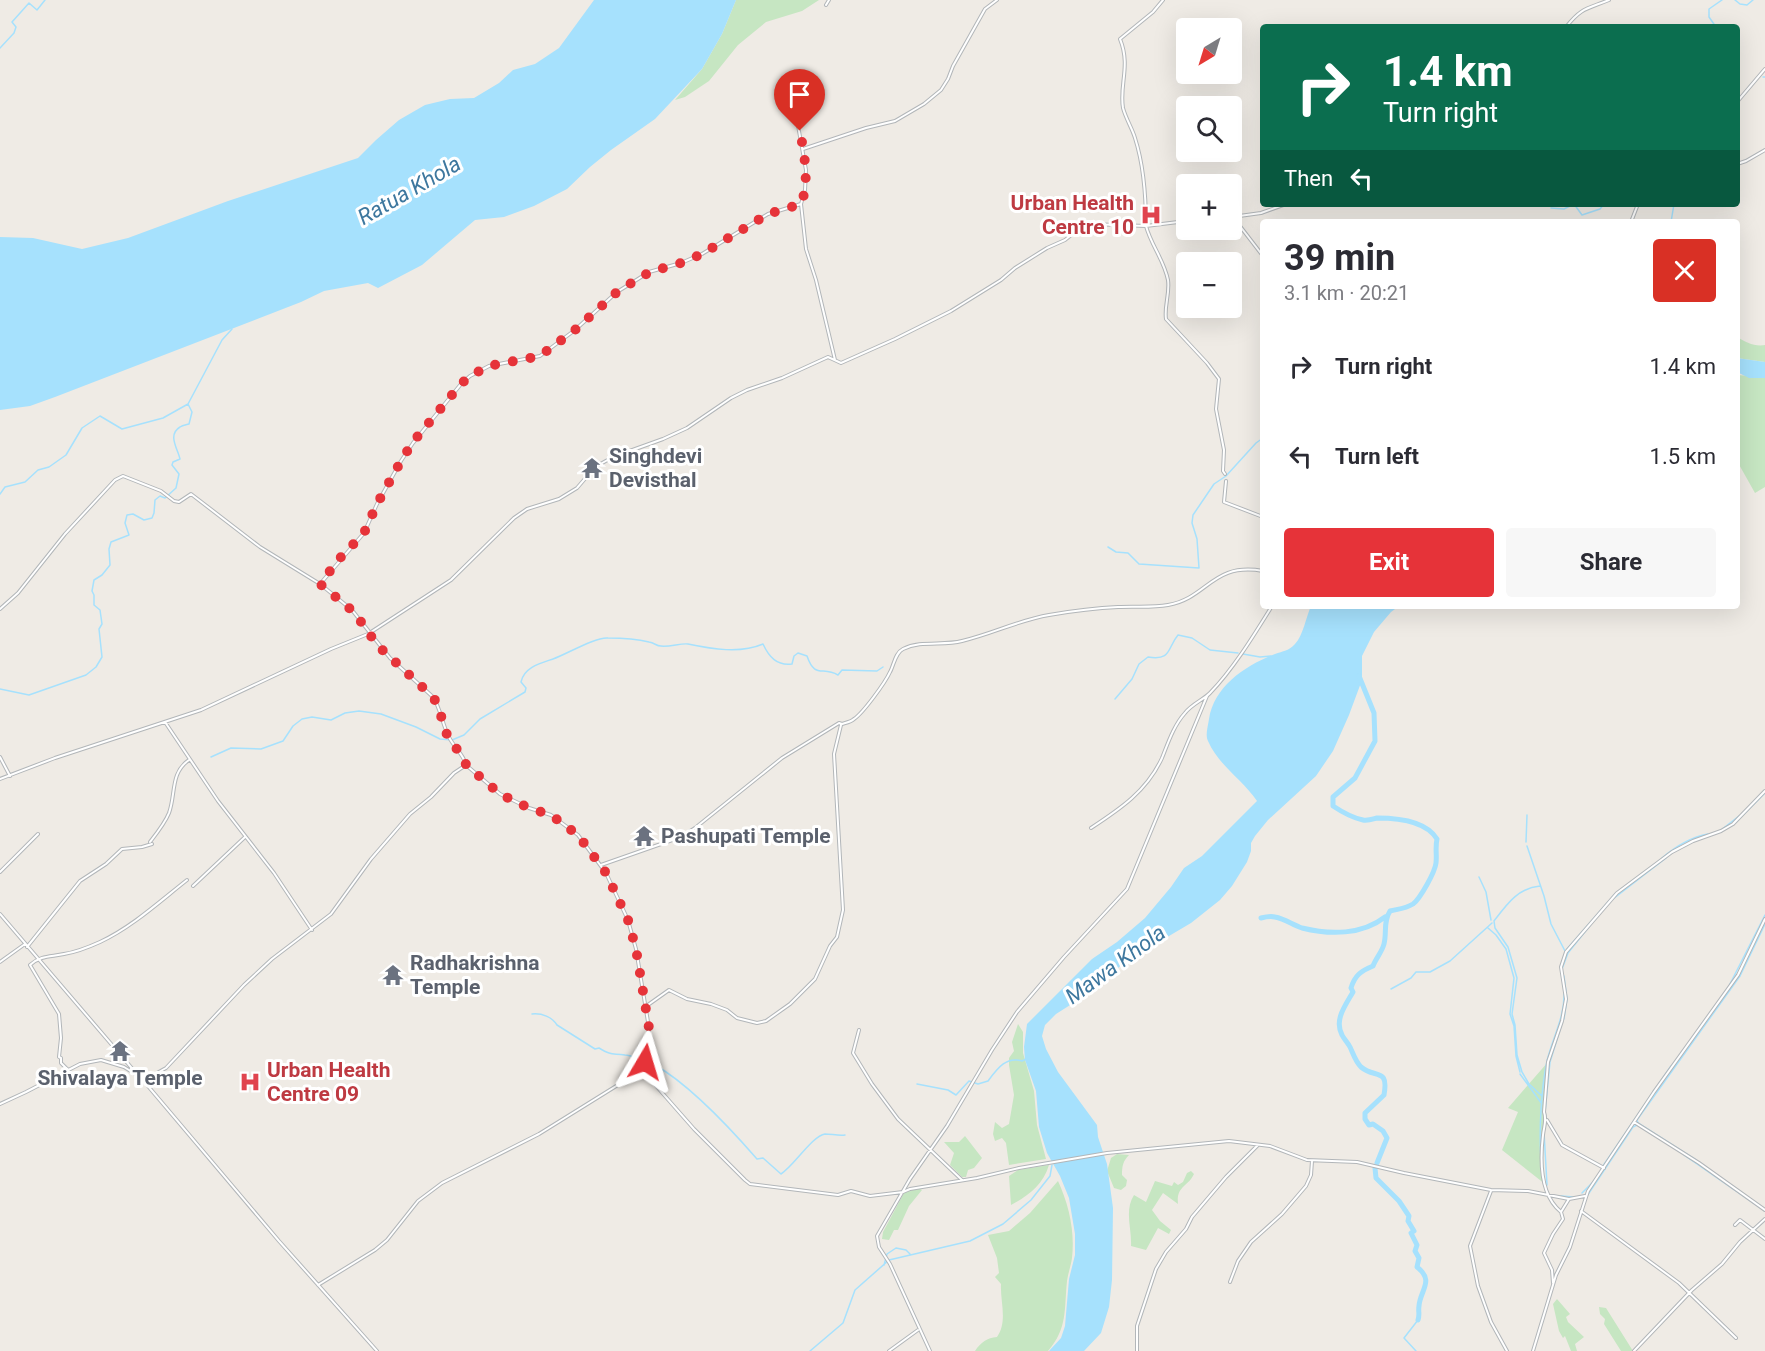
<!DOCTYPE html>
<meta charset="utf-8">
<style>
body{margin:0;font-family:Roboto,sans-serif;background:#f7f7f7;color:#2b2b33;height:100vh;display:flex;flex-direction:column;font-size:22px;white-space:nowrap}
*{box-sizing:border-box;margin:0}
p{font-size:20px;color:#7c7c81}
.icon{flex:none;width:33px;height:33px;fill:none;stroke:currentColor;stroke-width:2;stroke-linecap:round;stroke-linejoin:round}
.map{position:relative;flex:1;overflow:hidden}
.drawer{position:absolute;left:1260px;top:219px;width:480px;height:390px;display:flex;flex-direction:column;background:#fff;border-radius:6px;box-shadow:0 6px 24px #0002}
.drawer>*{flex:none}
.banner{position:absolute;left:1260px;top:24px;width:480px;height:183px;border-radius:6px;box-shadow:0 6px 24px #0002;background:#0b6e4f;color:#fff;overflow:hidden}
.needle{width:39px;rotate:218deg}
.controls{position:absolute;left:1176px;top:18px;display:grid;gap:12px}
.controls a{display:grid;place-items:center;width:66px;height:66px;border-radius:6px;background:#fff;box-shadow:0 6px 24px #0002;font-size:30px}
.pin{position:absolute;display:grid;place-items:center;width:51px;height:51px;color:#fff;margin:-62px -26px;border-radius:50% 50% 50% 0;rotate:-45deg;box-shadow:0 0 6px #0007}
.pin .icon{rotate:45deg}
.me{position:absolute;width:66px;margin:-33px;rotate:7deg;stroke-linejoin:round;filter:drop-shadow(0 0 4px #0008)}
.turn{display:flex;align-items:center;gap:21px;height:126px;padding:0 24px;font-size:27px}
.turn .icon{width:78px;height:78px;stroke-width:2.5}
.turn b{display:block;font-size:42px;line-height:51px}
.then{display:flex;align-items:center;height:57px;padding:0 24px;background:#0003;gap:12px;font-size:22px}
.round{display:grid;place-items:center;flex:none;width:63px;height:63px;border-radius:6px;background:#f7f7f7}
.headline{display:flex;align-items:center;justify-content:space-between;height:102px;padding:0 24px}
h1{font-size:36px;font-weight:700;line-height:45px}
.button{display:flex;gap:12px;margin-top:auto;padding:12px 24px}
.button a{flex:1;height:69px;border-radius:6px;background:#e63339;color:#fff;font-size:24px;font-weight:700;line-height:69px;text-align:center}
.button a+a{background:#f7f7f7;color:#2b2b33}
ul{padding:0;list-style:none}
li{display:flex;align-items:center;gap:18px;height:90px;padding:0 24px}
li div{flex:1}
li b{display:block;font-size:22px}
li em{font-style:normal}
.map>svg:first-child{display:block}
.green{fill:#c6e6c2}
.water{fill:#a6e1fd}
.lines{fill:none;stroke-linecap:round;stroke-linejoin:round}
.stream{stroke:#a6e1fd;stroke-width:1.5}
.river{stroke:#a6e1fd;stroke-width:5}
.minor-casing{stroke:#b2b6b9;stroke-width:4}
.minor{stroke:#fff;stroke-width:2}
.route{stroke:#e63339;stroke-width:10;stroke-dasharray:0 18}
.labels{text-anchor:middle;stroke-width:6;stroke-linejoin:round;paint-order:stroke}
.health-label{font-size:21px;font-weight:bold;fill:#be3a42;stroke:#fff;text-anchor:end}
.worship-label{font-size:21px;font-weight:bold;fill:#5b616d;stroke:#fff;text-anchor:start}
.water-label{font-size:22px;font-style:italic;fill:#3d779e;stroke:#fff}
</style>
<div class="map">
<svg width="1765" height="1351" viewBox="0 0 1765 1351">
<rect width="100%" height="100%" fill="#efebe5"/>
<path class="green" d="M736,0H819L802,11L766,22L738,45L709,81L685,97L675,100L702,69L722,34Z
M1737,337C1745,342 1755,347 1765,345V362L1737,358Z
M1737,375L1765,377V487L1755,493L1737,461Z
M1018,1024L1023,1032V1053L1034,1091L1037,1125L1046,1159L1009,1165L1006,1143L1002,1138L995,1141L993,1134L995,1122L1002,1128L1009,1124L1014,1095L1009,1065V1058L1014,1051L1012,1042Z
M1548,1062L1542,1154L1545,1184L1502,1150L1518,1112L1508,1108Z
M965,1136L982,1158L974,1168L968,1170L966,1177H962L950,1165L954,1153L944,1142H959Z
M1117,1154L1129,1155C1123,1161 1122,1166 1122,1175L1127,1180L1126,1186L1121,1190L1114,1188L1107,1171L1111,1158Z
M1049,1165C1043,1185 1028,1196 1011,1205L1009,1176L1018,1170Z
M1191,1171L1194,1174C1188,1187 1176,1186 1178,1204L1163,1193L1152,1210L1160,1221L1171,1230L1169,1234L1158,1228L1146,1250L1131,1246C1132,1228 1124,1211 1134,1195L1146,1202L1155,1181L1172,1186L1174,1182L1178,1185L1183,1182L1187,1173Z
M1058,1181C1069,1205 1075,1231 1072,1258C1071,1266 1068,1273 1067,1281C1064,1309 1068,1328 1048,1351H975C981,1342 987,1338 997,1337C1008,1321 1000,1302 1001,1284L995,1277L999,1273L997,1258L988,1235L1009,1231L1030,1213Z
M918,1188L922,1190L909,1206L898,1230H894L889,1240L882,1239L883,1232L905,1191Z
M1557,1299L1570,1314L1566,1317L1568,1322L1584,1337L1575,1344L1577,1351H1571L1565,1336L1563,1338L1559,1331L1553,1304Z
M1599,1307L1606,1308L1633,1351H1621L1604,1324L1605,1319L1600,1314Z"/>
<path class="water" d="M594,0H736L722,34L702,69L655,119L611,150L590,167L567,189L534,206L504,217L475,220L422,265L378,288L368,283L324,291L301,302L55,397L30,406L0,410V237L33,238L82,249L128,238L228,201L358,158L376,140L399,120L425,105L450,99L474,98L499,83L513,70L535,64L559,48Z
M1737,358L1765,362V378H1749L1737,372Z
M1311,606H1399L1391,612L1374,632L1362,656V680L1349,715L1333,751L1316,776L1268,820L1255,836L1251,843V851L1247,862L1232,886L1220,900L1191,923L1125,962L1086,995L1056,1014L1045,1025L1042,1036L1046,1049L1058,1072L1097,1125L1098,1137L1107,1164L1113,1208L1112,1280L1109,1307L1101,1333L1084,1351H1049L1061,1338L1065,1326L1069,1279L1075,1255V1234L1069,1198L1060,1176L1047,1153L1039,1127L1036,1091L1025,1060L1024,1047L1027,1024L1092,959L1117,942L1145,918L1171,887L1184,868L1202,856L1257,801C1242,779 1219,766 1208,741C1205,735 1208,726 1209,719C1214,686 1246,665 1275,654C1283,651 1289,651 1295,644C1303,636 1306,617 1311,606Z"/>
<g class="lines">
<path class="stream" d="M1735,0L1740,4L1747,5L1753,0
M1603,27V25
M1716,27L1709,17V9L1722,0
M0,48L14,33L16,27L12,22L29,3L37,10L45,0
M1763,77H1765
M1551,208L1564,209L1574,204L1582,215L1600,209L1604,204
M1671,222L1674,204
M0,494L5,487L25,482L38,470L49,467L66,455L82,428L100,416L122,429L163,418L188,404L222,340L232,329
M1108,547L1116,552L1128,553L1139,564L1199,568L1197,539L1192,523L1193,515L1214,484L1226,476L1256,443L1263,438
M1243,654L1260,657L1271,656
M0,689L29,695L86,675L96,667L102,657L99,629L102,624L100,610L94,605V595L92,591L94,580L102,575L110,565L109,549L111,542L129,535L125,523L127,515L133,514L144,520L152,518L154,513L155,500L160,496L165,498L176,488L179,474L172,465L173,462L180,459C178,449 167,435 180,427C183,425 186,425 189,424L192,412L188,404
M1115,699L1132,679L1139,664L1148,657C1172,661 1167,648 1178,635L1192,638L1210,650L1238,653
M211,757L231,748L261,749L283,741L293,726L302,719L312,717L331,720L345,713L359,711L381,714L416,727L440,739L452,740L464,735L480,719L525,692L526,688L521,682C524,667 541,663 553,659C567,654 595,637 608,638C621,638 637,639 649,642C655,643 656,646 661,646C670,647 681,643 688,644C712,649 740,654 763,644C769,657 777,666 792,664L794,656L798,653L807,656C815,679 822,666 838,675L842,670L877,671L883,667
M1738,820L1765,793
M1721,830L1739,816
M1707,837L1727,828
M1526,842L1527,815
M1527,846L1544,896L1551,924L1565,951
M1662,858C1675,847 1692,837 1708,834
M1479,877L1486,892L1491,920
M1540,886C1518,888 1507,904 1494,921L1495,928L1508,947L1517,978L1512,1014L1515,1025L1517,1055L1522,1072L1529,1084L1542,1096
M1613,899L1666,858
M1488,928L1496,935L1506,949L1514,978L1510,1014L1514,1026L1516,1056L1520,1072
M1567,949L1616,893
M1561,964L1562,980
M1562,969L1568,953L1592,923
M1730,984L1765,915
M1391,989L1411,978L1416,972H1430L1450,961L1492,923
M532,1014C542,1013 552,1017 557,1025L595,1049L599,1048C612,1056 612,1053 625,1055C630,1055 651,1063 655,1065C690,1085 730,1128 757,1159L763,1158L781,1174C794,1166 812,1136 825,1134C831,1134 839,1136 845,1135
M1564,1019L1567,999L1564,976
M1520,1074L1542,1104
M917,1084L948,1090L956,1095L969,1081L978,1084L988,1081C997,1069 1006,1056 1022,1061L1026,1059
M1545,1112L1550,1062L1562,1023
M1544,1132L1547,1185
M1684,1155L1762,1209
M1541,1160C1539,1131 1541,1089 1547,1061C1552,1039 1565,1017 1564,993
M1696,1160L1638,1123L1637,1120L1740,976L1765,924
M1603,1166L1671,1066
M1582,1193L1592,1183
M1561,1196L1574,1197
M1587,1196L1633,1127L1637,1125
M884,1265L887,1254L896,1248L906,1250L910,1254
M810,1351L843,1323L855,1290L889,1260L970,1241L1003,1224L1031,1200L1050,1176L1052,1165
M1416,1351L1404,1338L1418,1320"/>
<path class="river" d="M1359,676L1374,713L1375,741L1355,778L1333,797V806C1342,812 1353,818 1363,820C1368,821 1373,819 1377,818C1398,818 1426,821 1437,839C1435,847 1437,855 1436,863C1435,872 1420,899 1413,904C1405,909 1398,909 1390,911C1383,922 1387,932 1384,944C1382,952 1376,958 1373,966C1361,971 1355,975 1351,988L1353,992C1345,1006 1334,1020 1342,1035C1344,1039 1348,1043 1350,1047C1353,1053 1355,1061 1361,1067C1375,1079 1389,1067 1384,1095L1365,1113V1119L1369,1125L1373,1124L1383,1131L1387,1138L1377,1163
M1261,918C1265,917 1271,916 1275,917C1285,919 1293,925 1302,928C1330,935 1362,935 1385,917
M1375,1168L1376,1178L1399,1201L1409,1216L1408,1221L1414,1231L1411,1233L1417,1245L1415,1251L1419,1258L1417,1267C1435,1281 1420,1290 1419,1306C1418,1312 1420,1314 1418,1320"/>
<defs>
<path id="minor" d="M1163,0L1153,12L1120,39C1131,66 1119,85 1123,108C1126,119 1132,128 1135,138C1144,166 1146,197 1146,226C1151,245 1164,260 1168,280C1170,294 1164,306 1166,319L1207,363L1219,379L1216,409L1224,450L1223,471L1225,474
M826,5L829,0
M1566,27C1582,7 1587,9 1609,0
M790,81L806,170L805,190L801,204L806,249L816,280L835,360
M1737,102L1765,69
M803,149L866,128L895,121L924,104L941,90L948,79L953,66L985,9L997,0
M1737,164L1746,161L1765,150
M1232,217L1261,213L1286,204
M1233,217L1263,256
M1631,222L1638,204
M1226,481L1224,502L1263,517
M320,584L364,533L377,504L401,461L413,443L461,384L470,376L489,366L540,356L575,330L617,292L638,279L649,272L681,263L702,254L768,214L801,204
M0,609L18,593L65,534L115,480L123,476L161,491L174,501L179,502L191,494L260,547L320,584L352,610L390,658L433,697C441,709 442,724 449,737C453,746 464,755 466,765L500,794L529,808L551,815L578,835L606,873L628,920L636,949L649,1028L646,1058L642,1070L539,1134L442,1183L418,1201L387,1240L375,1250L318,1285
M165,722L218,801L274,873L312,930
M0,757L10,776
M0,779L55,758L201,710L331,649L368,634L451,580L514,518L527,509L559,499L577,488L595,467L613,457L663,439L687,428L731,398L747,390L782,378L828,357L841,363L895,339L951,311L1001,280L1015,268L1047,248L1065,240L1080,228L1089,224L1146,226L1186,221
M1091,828C1120,809 1147,791 1162,758C1168,743 1174,725 1185,713C1192,704 1203,700 1210,693C1234,668 1254,635 1272,606
M150,842C157,833 165,823 169,813C176,794 170,773 189,760
M601,865L681,837L695,828L782,758L839,723L842,724C845,723 851,722 854,719C863,713 885,683 890,672C894,665 895,653 903,649C921,640 943,646 962,641C992,634 1019,620 1049,615C1072,611 1095,608 1118,607C1135,606 1151,608 1168,605C1208,598 1212,562 1263,571
M0,872L38,834
M193,886L245,837
M0,914L136,1073
M27,947L80,881L106,864L122,849L142,847L152,844
M0,962L25,944
M645,1007L669,990L687,999L711,1004L727,1010L737,1018L757,1023L766,1021L790,1004L815,979L830,946L837,937L843,910L834,754L841,725
M859,1030L853,1053L872,1084L898,1119L962,1180
M68,1070L61,1063V1058L59,1057L61,1038L59,1014L30,965C41,955 51,957 64,954C77,952 89,947 100,942C132,927 159,902 187,880
M643,1071L694,1129L745,1180L750,1184L838,1195L851,1191L870,1196L903,1192L910,1189L977,1178L1019,1168L1107,1153L1229,1141L1270,1146L1307,1160L1357,1162L1404,1173L1491,1190L1528,1191L1569,1199L1585,1196
M142,1079L279,1241L377,1351
M0,1104L26,1092L80,1064L101,1060L124,1067L142,1078H148L166,1068L244,985L272,959L331,914L371,859L410,814L431,797L454,773L466,765
M1547,1120L1562,1145L1604,1168
M1634,1122L1699,1163L1765,1210
M1491,1191L1470,1246L1478,1286L1491,1322L1507,1351
M1569,1199L1561,1212C1540,1195 1540,1160 1543,1135C1544,1126 1547,1120 1544,1112L1548,1062L1562,1021L1566,999L1561,967L1566,952L1617,893L1672,852L1693,841L1721,831L1733,824L1765,791
M1581,1211L1679,1283L1736,1338
M1735,1225L1740,1220L1765,1239
M1230,1282L1238,1261L1251,1242L1282,1214L1306,1186L1311,1175L1312,1161
M1553,1283L1552,1270L1544,1253L1553,1234L1563,1219L1561,1212
M889,1351L918,1330
M930,1351L890,1264L879,1247L877,1236L910,1179L947,1126L992,1050L1017,1012L1064,957L1127,889L1207,696
M1137,1351V1326L1156,1269L1166,1252L1186,1229L1192,1217L1226,1177L1258,1145
M1533,1351L1556,1275L1570,1247L1588,1191L1654,1092L1738,975L1765,919
M1634,1351L1692,1290L1722,1264L1740,1242L1765,1219"/>
</defs>
<use href="#minor" class="minor-casing"/>
<use href="#minor" class="minor"/>
</g>
<g class="lines">
<path class="route" d="M645,1062L649,1028L636,949L628,920L606,873L578,835L551,815L529,808L500,794L466,765C464,755 453,746 448,737C442,724 441,709 433,697L378,646L354,612L320,584L340,558L364,533L377,504L401,461L413,442L461,384L470,376L489,366L540,356L575,330L617,292L638,279L650,272L681,263L702,254L768,214L801,204C810,181 804,154 800,131"/>
</g>
<defs>
<symbol id="hospital-bare" viewBox="-9 -9 18 18"><path d="M-5-5h3v3.5h4V-5h3V5h-3V1.5h-4V5h-3Z" fill="#e0444e" stroke="#fff" stroke-width="2.5" paint-order="stroke"/></symbol>
<symbol id="temple-bare" viewBox="-9 -9 18 18"><path d="M0-6L5-2H3V0L6.5 2.5H4V6H1.5V3h-3V6H-4V2.5H-6.5L-3 0V-2H-5Z" fill="#6b7280" stroke="#fff" stroke-width="2.5" paint-order="stroke"/></symbol>
</defs>
<g fill-rule="evenodd">
<use href="#hospital-bare" x="1136" y="200" width="30" height="30"/>
<use href="#temple-bare" x="577" y="453" width="30" height="30"/>
<use href="#temple-bare" x="629" y="821" width="30" height="30"/>
<use href="#temple-bare" x="378" y="960" width="30" height="30"/>
<use href="#temple-bare" x="105" y="1036" width="30" height="30"/>
<use href="#hospital-bare" x="235" y="1067" width="30" height="30"/>
</g>
<g class="labels">
<g class="health-label">
<text x="1134" y="210">Urban Health<tspan x="1134" dy="24">Centre 10</tspan></text>
<text x="267" y="1077" text-anchor="start">Urban Health<tspan x="267" dy="24">Centre 09</tspan></text>
</g>
<g class="worship-label">
<text x="609" y="463">Singhdevi<tspan x="609" dy="24">Devisthal</tspan></text>
<text x="661" y="843">Pashupati Temple</text>
<text x="410" y="970">Radhakrishna<tspan x="410" dy="24">Temple</tspan></text>
<text x="120" y="1085" text-anchor="middle">Shivalaya Temple</text>
</g>
<g class="water-label">
<text transform="translate(409 190) rotate(-30)" y="8">Ratua Khola</text>
<text transform="translate(1115 964) rotate(-36)" y="8">Mawa Khola</text>
</g>
</g>
</svg>
<div class="controls">
<a><svg class="needle" viewBox="-14 -14 28 28"><path d="M0-13l5 13h-10z" fill="#e53935"/><path d="M0 13l5-13h-10z" fill="#7c7c81"/></svg></a>
<a><svg class="icon" aria-label="search" viewBox="0 0 24 24"><circle cx="10" cy="10" r="6"/><path d="M15 15l6 6"/></svg></a>
<a>+</a>
<a>−</a>
</div>
<div class="pin" style="left:800px;top:131px;background:#d93025"><svg class="icon" aria-label="arrive" viewBox="0 0 24 24"><path d="M6 21V4h12l-3 4 3 4H6"/></svg></div>
<svg class="me" style="left:645px;top:1062px" viewBox="-20 -20 40 40"><path d="M0-17L14 15 0 8-14 15z" fill="#e63339" stroke="#fff" stroke-width="4"/></svg>
<div class="banner">
<div class="turn"><svg class="icon" aria-label="right" viewBox="0 0 24 24"><path d="M7 20v-9h11M14 6l5 5-5 5"/></svg><div><b>1.4 km</b>Turn right</div></div>
<div class="then">Then<svg class="icon" aria-label="left" viewBox="0 0 24 24"><path d="M17 20v-9H6M10 6l-5 5 5 5"/></svg></div>
</div>
<section class="drawer">
<div class="headline"><div><h1>39 min</h1><p>3.1 km · 20:21</p></div><a class="round" style="background:#d93025;color:#fff"><svg class="icon" aria-label="close" viewBox="0 0 24 24"><path d="M6 6l12 12M18 6L6 18"/></svg></a></div>
<ul>
<li><svg class="icon" aria-label="right" viewBox="0 0 24 24"><path d="M7 20v-9h11M14 6l5 5-5 5"/></svg><div><b>Turn right</b></div><em>1.4 km</em></li>
<li><svg class="icon" aria-label="left" viewBox="0 0 24 24"><path d="M17 20v-9H6M10 6l-5 5 5 5"/></svg><div><b>Turn left</b></div><em>1.5 km</em></li>
</ul>
<div class="button"><a>Exit</a><a>Share</a></div>
</section>
</div>
